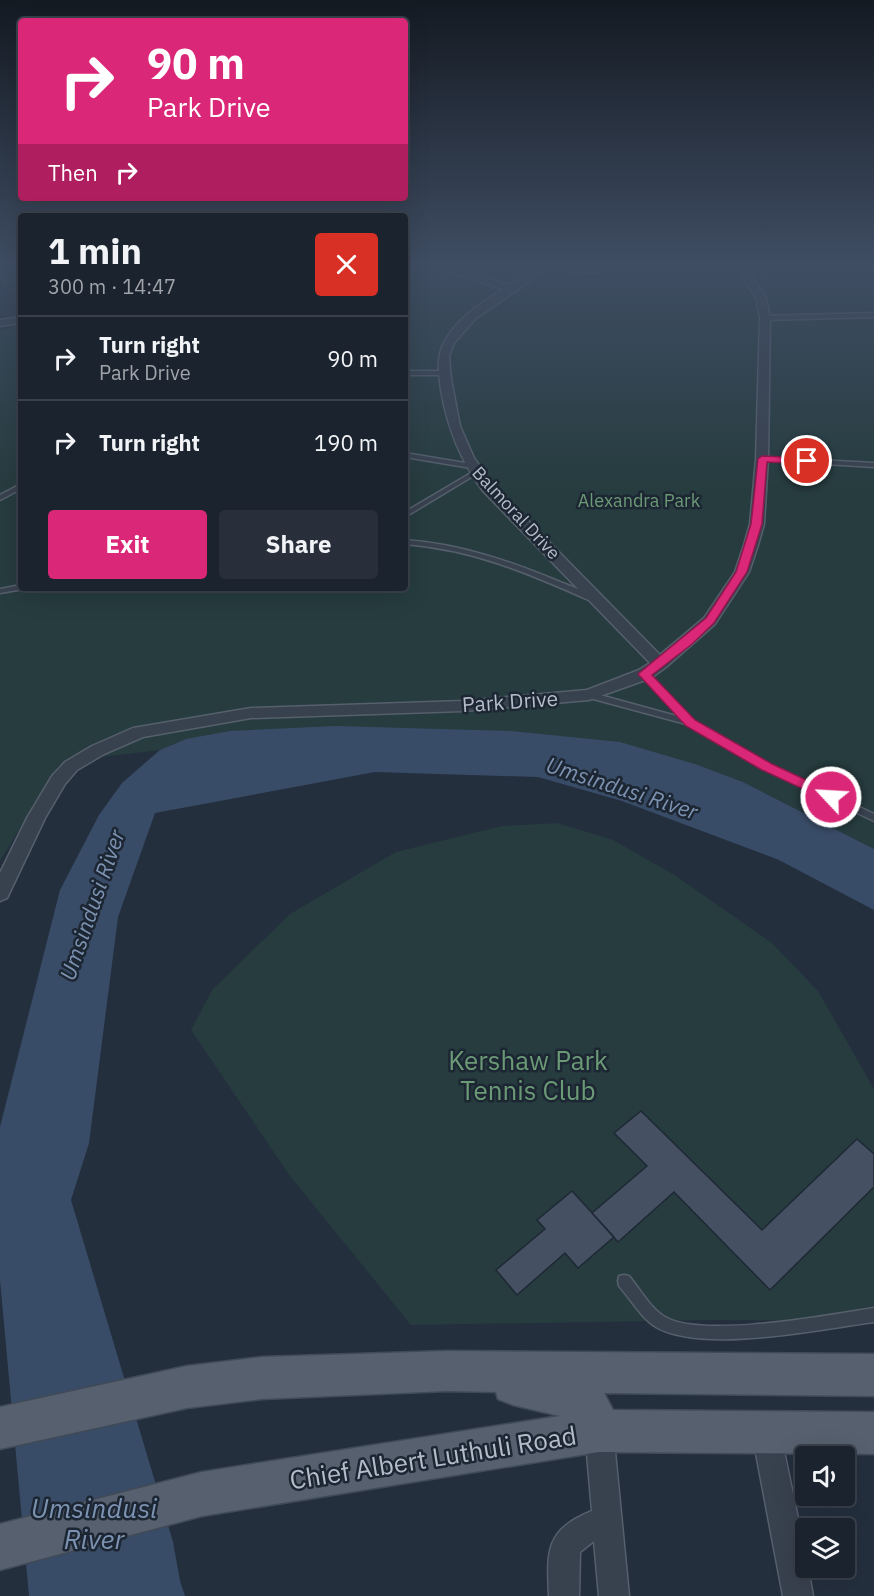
<!DOCTYPE html>
<meta charset="utf-8">
<style>
body{margin:0;font-family:"IBM Plex Sans",sans-serif;background:#282f3a;color:#f1f3f6;height:100vh;display:flex;flex-direction:column;font-size:22px;white-space:nowrap}
*{box-sizing:border-box;margin:0}
p{font-size:20px;color:#a0a4aa}
.icon{flex:none;width:33px;height:33px;fill:none;stroke:currentColor;stroke-width:2;stroke-linecap:round;stroke-linejoin:round}
.map{position:relative;flex:1;overflow:hidden}
.side{position:absolute;left:18px;top:213px;width:390px;height:378px;display:flex;flex-direction:column;background:#1b232e;border-radius:6px;box-shadow:0 6px 24px #0002,0 0 0 2px #39404a}
.side>*{flex:none}
.guide{position:absolute;left:18px;top:18px;width:390px;height:183px;border-radius:6px;box-shadow:0 6px 24px #0002,0 0 0 2px #39404a;background:#db2777;color:#fff;overflow:hidden}
.buttons{position:absolute;left:795px;top:1446px;display:grid;gap:12px}
.buttons a{display:grid;place-items:center;width:60px;height:60px;border-radius:6px;background:#1b232e;box-shadow:0 6px 24px #0002,0 0 0 2px #39404a;font-size:30px}
.pin{position:absolute;display:grid;place-items:center;width:51px;height:51px;color:#fff;margin:-26px;border:3px solid #fff;border-radius:50%;box-shadow:0 2px 6px #0007}
.me{position:absolute;width:66px;margin:-33px;rotate:295deg;stroke-linejoin:round;filter:drop-shadow(0 0 4px #0008)}
.turn{display:flex;align-items:center;gap:21px;height:126px;padding:0 30px;font-size:27px}
.turn .icon{width:78px;height:78px;stroke-width:2.5}
.turn b{display:block;font-size:42px;line-height:51px}
.then{display:flex;align-items:center;height:57px;padding:0 30px;background:#0003;gap:12px;font-size:22px}
.round{display:grid;place-items:center;flex:none;width:63px;height:63px;border-radius:6px;background:#282f3a}
.overview{display:flex;align-items:center;justify-content:space-between;height:102px;padding:0 30px}
h1{font-size:36px;font-weight:800;line-height:45px}
.cta{display:flex;gap:12px;margin-top:auto;padding:12px 30px}
.cta a{flex:1;height:69px;border-radius:6px;background:#db2777;color:#fff;font-size:24px;font-weight:800;line-height:69px;text-align:center}
.cta a+a{background:#282f3a;color:#f1f3f6}
ul{padding:0;list-style:none}
li{display:flex;align-items:center;gap:18px;height:84px;padding:0 30px;border-top:2px solid #39404a}
li div{flex:1}
li b{display:block;font-size:22px}
li em{font-style:normal}
.map>svg:first-child{display:block}
.green{fill:#263c3f}
.water{fill:#394c67}
.building{fill:#455162;stroke:#1f2835;stroke-width:1.5}
.lines{fill:none;stroke-linecap:round;stroke-linejoin:round}
.service-casing{stroke:#565f6c;stroke-width:3}
.minor-casing{stroke:#565f6c;stroke-width:3}
.primary-casing{stroke:#414a57;stroke-width:3}
.service{fill:#38414e;fill-rule:evenodd}
.minor{fill:#38414e;fill-rule:evenodd}
.primary{fill:#56606e;fill-rule:evenodd}
.route{fill:#db2777;stroke:#8e194d;stroke-width:1.5}
.labels{text-anchor:middle;stroke-width:5;stroke-linejoin:round;paint-order:stroke}
.far-park-label{font-size:18px;fill:#6b9a76;stroke:#1d2633}
.far-street-label{font-size:18px;fill:#b4bcc9;stroke:#1d2633}
.street-label{font-size:21px;fill:#b4bcc9;stroke:#1d2633}
.water-label{font-size:22px;font-style:italic;fill:#7c92b1;stroke:#1d2633}
.near-park-label{font-size:26px;fill:#6b9a76;stroke:#1d2633}
.near-street-label{font-size:26px;fill:#b4bcc9;stroke:#1d2633}
.near-water-label{font-size:27px;font-style:italic;fill:#7c92b1;stroke:#1d2633}
</style>
<div class="map">
<svg width="874" height="1596" viewBox="0 0 874 1596">
<rect width="100%" height="100%" fill="#242f3e"/>
<path class="green" d="M0,267H21V285L2,288Z
M405,267H874V849L743,782L698,765L186,739L160,750L68,761L58,766L0,861V330L21,326V588H405Z
M557,823L613,840L676,876L772,943L818,991L874,1089V1321L711,1320L411,1325L290,1176L191,1030L212,990L290,914L396,852L502,826Z"/>
<path class="water" d="M336,726L511,731L620,742L698,765L743,782L874,849V910L779,860L622,801L538,777L375,772L155,813L118,917L89,1143L71,1200L173,1542L180,1581L185,1596H29L0,1280V1127L60,890L99,815L122,783L160,750L186,739L230,731Z"/>
<path class="building" d="M562,267H602L601,276L561,274Z
M641,1111L762,1230L857,1139L874,1154V1187L770,1290L674,1192L618,1242L592,1213L647,1166L614,1133Z
M572,1191L614,1237L578,1268L565,1253L517,1295L496,1270L545,1229L537,1220Z"/>
<g class="lines">
<defs>
<path id="service" d="M874,313V317L765,320L762,318L765,316Z
M405,371H444L447,373L444,375H405Z
M405,453L471,464L474,466L471,468L405,457Z
M762,457L874,463V467L760,460L759,459Z
M476,470L479,472L478,473L405,517V512Z
M21,484V489L0,500V495Z
M405,540C460,544 510,561 560,582C572,587 587,591 598,599L594,601H591C528,573 475,550 405,544Z
M21,585V588L24,589L0,593V589Z
M645,671L648,672L693,721L770,765L874,814V821L764,769L686,724L586,697L585,695L589,692L680,717L642,676L641,674Z
M624,1275L629,1276C640,1289 650,1308 665,1317C703,1339 828,1315 874,1308V1322C820,1329 703,1354 656,1327C641,1318 631,1299 619,1286L618,1281L619,1276Z"/>
<path id="minor" d="M437,267H449L510,285L539,267H550L475,319L454,343L449,356L451,379L460,426L474,458L493,485L660,655L704,618L735,572L744,545L750,524L756,459L760,318L756,298L736,267H745L766,298L770,318L768,459L764,524L758,545L749,572L715,624L666,667L651,678L589,700L463,711L251,718L143,737L104,754L77,770L65,784L45,818L7,898L0,901V873L27,818L52,776L65,762L92,746L133,728L251,708L463,701L587,690L639,670L650,663L483,491C460,459 448,429 441,390C439,374 436,360 443,345C454,321 481,303 503,289L438,269Z
M21,317V323L0,326V320Z
M599,1417L609,1421L613,1431L629,1596H599L594,1541L580,1552L579,1596H549C547,1551 545,1530 592,1511L585,1431L589,1421Z
M766,1418L776,1422L780,1432L806,1557V1568H808L813,1596H783L752,1432L756,1422Z"/>
<path id="primary" d="M447,1351L874,1354V1396L604,1393L613,1410L874,1412V1454L599,1452L202,1516L0,1570V1524L202,1472L560,1416L513,1405L498,1399L496,1392L447,1391L262,1399L187,1408L0,1449V1407L187,1366L262,1357Z"/>
</defs>
<use href="#service" class="service-casing"/>
<use href="#minor" class="minor-casing"/>
<use href="#primary" class="primary-casing"/>
<use href="#service" class="service"/>
<use href="#minor" class="minor"/>
<use href="#primary" class="primary"/>
</g>
<linearGradient id="sky" x2="0" y2="1"><stop stop-color="#141a22"/><stop offset="0.54" stop-color="#3f4d63"/><stop offset="1" stop-color="#3f4d63" stop-opacity="0"/></linearGradient>
<rect width="874" height="490" fill="url(#sky)"/>
<path class="route" d="M762,456L807,458L812,461L807,464L767,462L762,524L747,572L714,623L692,644L652,675L695,720L772,764L836,794L838,797L831,802L762,770L686,726L638,674L706,618L736,572L751,524L758,459Z"/>
<g class="labels">
<g class="far-park-label">
<text x="639" y="507">Alexandra Park</text>
</g>
<g class="far-street-label">
<text transform="translate(516 513) rotate(47)" y="6">Balmoral Drive</text>
</g>
<g class="street-label">
<text transform="translate(510 702) rotate(-4)" y="7">Park Drive</text>
</g>
<g class="water-label">
<text transform="translate(622 788) rotate(18)" y="8">Umsindusi River</text>
<text transform="translate(92 905) rotate(-71)" y="8">Umsindusi River</text>
</g>
<g class="near-park-label">
<text x="528" y="1070">Kershaw Park<tspan x="528" dy="30">Tennis Club</tspan></text>
</g>
<g class="near-street-label">
<text transform="translate(433 1458) rotate(-9)" y="9">Chief Albert Luthuli Road</text>
</g>
<g class="near-water-label">
<text x="94" y="1518">Umsindusi<tspan x="94" dy="31">River</tspan></text>
</g>
</g>
</svg>
<div class="buttons">
<a><svg class="icon" aria-label="sound" viewBox="0 0 24 24"><path d="M4 9h4l5-4v14l-5-4H4zM17 9q2 3 0 6"/></svg></a>
<a><svg class="icon" aria-label="layers" viewBox="0 0 24 24"><path d="M12 4l9 5-9 5-9-5zM3 14l9 5 9-5"/></svg></a>
</div>
<div class="pin" style="left:807px;top:461px;background:#d93025"><svg class="icon" aria-label="arrive" viewBox="0 0 24 24"><path d="M6 21V4h12l-3 4 3 4H6"/></svg></div>
<svg class="me" style="left:831px;top:797px" viewBox="-20 -20 40 40"><circle r="17" fill="#db2777" stroke="#fff" stroke-width="3"/><path d="M0-11L8 9 0 5-8 9z" fill="#fff"/></svg>
<div class="guide">
<div class="turn"><svg class="icon" aria-label="right" viewBox="0 0 24 24"><path d="M7 20v-9h11M14 6l5 5-5 5"/></svg><div><b>90 m</b>Park Drive</div></div>
<div class="then">Then<svg class="icon" aria-label="right" viewBox="0 0 24 24"><path d="M7 20v-9h11M14 6l5 5-5 5"/></svg></div>
</div>
<section class="side">
<div class="overview"><div><h1>1 min</h1><p>300 m · 14:47</p></div><a class="round" style="background:#d93025;color:#fff"><svg class="icon" aria-label="close" viewBox="0 0 24 24"><path d="M6 6l12 12M18 6L6 18"/></svg></a></div>
<ul>
<li><svg class="icon" aria-label="right" viewBox="0 0 24 24"><path d="M7 20v-9h11M14 6l5 5-5 5"/></svg><div><b>Turn right</b><p>Park Drive</p></div><em>90 m</em></li>
<li><svg class="icon" aria-label="right" viewBox="0 0 24 24"><path d="M7 20v-9h11M14 6l5 5-5 5"/></svg><div><b>Turn right</b></div><em>190 m</em></li>
</ul>
<div class="cta"><a>Exit</a><a>Share</a></div>
</section>
</div>
